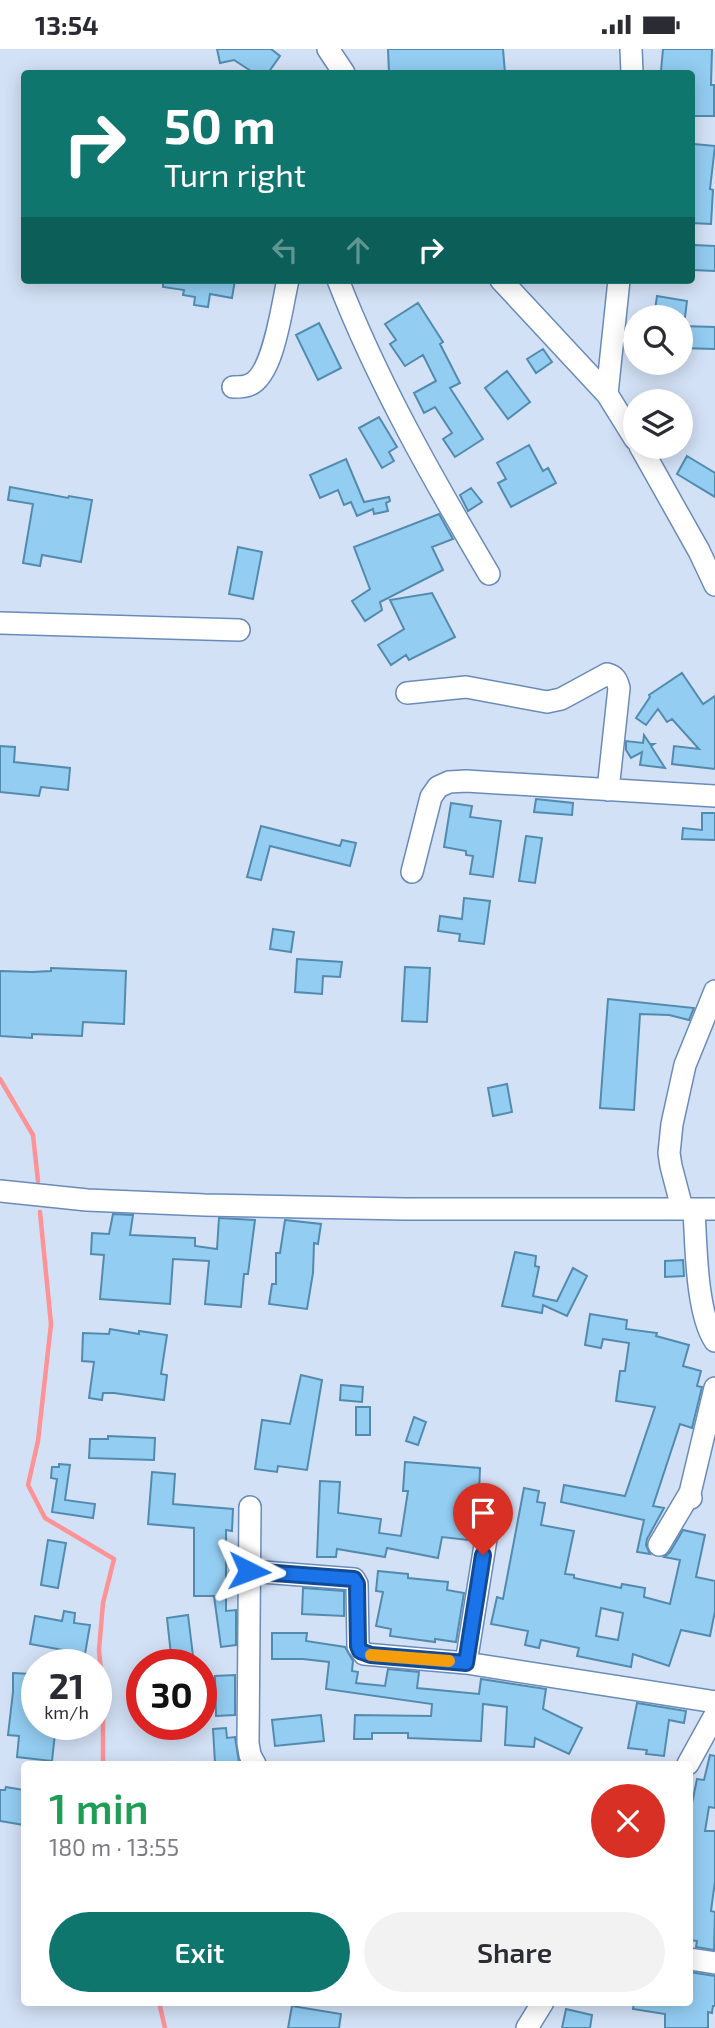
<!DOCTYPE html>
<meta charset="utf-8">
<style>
body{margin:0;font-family:"Exo 2",sans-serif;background:#f2f2f3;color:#2b2b33;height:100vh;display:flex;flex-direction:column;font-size:26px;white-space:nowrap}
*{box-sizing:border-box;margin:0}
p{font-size:23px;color:#7c7c81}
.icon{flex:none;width:38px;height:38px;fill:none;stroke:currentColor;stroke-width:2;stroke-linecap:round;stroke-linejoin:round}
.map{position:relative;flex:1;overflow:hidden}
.sheet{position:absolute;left:21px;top:1712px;width:672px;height:245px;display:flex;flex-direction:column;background:#fff;border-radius:7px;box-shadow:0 4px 18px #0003}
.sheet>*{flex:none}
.banner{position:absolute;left:21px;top:21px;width:674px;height:214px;border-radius:7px;box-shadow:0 4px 18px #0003;background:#0f766e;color:#fff;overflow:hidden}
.controls{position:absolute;left:623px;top:256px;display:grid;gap:14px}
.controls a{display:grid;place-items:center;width:70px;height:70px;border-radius:50%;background:#fff;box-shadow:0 4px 18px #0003;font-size:35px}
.speed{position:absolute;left:21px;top:1600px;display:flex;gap:14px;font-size:35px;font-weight:700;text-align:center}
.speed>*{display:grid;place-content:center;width:91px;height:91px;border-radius:50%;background:#fff;box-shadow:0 4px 18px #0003;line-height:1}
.speed small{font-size:18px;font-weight:400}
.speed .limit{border:10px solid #d22;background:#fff;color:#111}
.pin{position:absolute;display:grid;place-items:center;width:60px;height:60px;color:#fff;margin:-72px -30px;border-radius:50% 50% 50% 0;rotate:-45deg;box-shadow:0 0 7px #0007}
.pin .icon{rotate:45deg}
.me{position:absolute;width:77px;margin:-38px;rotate:93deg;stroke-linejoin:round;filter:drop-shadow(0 0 5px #0008)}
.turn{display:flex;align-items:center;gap:24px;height:147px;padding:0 28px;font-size:32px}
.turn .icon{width:91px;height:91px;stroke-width:2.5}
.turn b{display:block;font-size:49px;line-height:60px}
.lanes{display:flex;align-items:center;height:66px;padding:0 28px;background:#0003;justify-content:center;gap:35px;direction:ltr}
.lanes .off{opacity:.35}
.round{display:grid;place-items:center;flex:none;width:74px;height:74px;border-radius:37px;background:#f2f2f3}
.overview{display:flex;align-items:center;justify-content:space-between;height:119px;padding:0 28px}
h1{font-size:42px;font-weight:600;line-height:52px;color:#1e9e55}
.action{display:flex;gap:14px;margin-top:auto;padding:14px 28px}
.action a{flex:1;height:80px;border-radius:42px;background:#0f766e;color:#fff;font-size:28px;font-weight:600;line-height:80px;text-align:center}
.action a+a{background:#f2f2f3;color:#2b2b33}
.status{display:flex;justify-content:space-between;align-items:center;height:49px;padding:0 35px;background:#fff;direction:ltr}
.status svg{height:19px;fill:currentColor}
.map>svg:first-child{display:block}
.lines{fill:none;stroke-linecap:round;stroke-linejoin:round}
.stream{stroke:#fd9297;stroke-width:4.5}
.building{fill:#93cdf2;stroke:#538bae;stroke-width:2;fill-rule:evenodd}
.minor-casing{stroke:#6a8bb9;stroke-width:24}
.minor{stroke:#fff;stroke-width:21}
.route-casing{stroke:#114b97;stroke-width:18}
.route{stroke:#1a73e8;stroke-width:12}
.slow{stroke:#f59e0b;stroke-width:12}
</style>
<div class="status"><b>13:54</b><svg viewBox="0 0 49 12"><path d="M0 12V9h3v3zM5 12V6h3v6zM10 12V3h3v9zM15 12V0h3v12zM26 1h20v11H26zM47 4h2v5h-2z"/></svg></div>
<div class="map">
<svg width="715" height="1979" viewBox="0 0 715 1979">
<rect width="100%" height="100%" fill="#d3e1f6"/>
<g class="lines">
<path class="stream" d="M0,1030L33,1086L38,1132
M40,1163L51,1275L38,1392L28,1436L45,1469L114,1510L103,1554L99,1601L103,1644V1715
M159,1953L165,1979"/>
</g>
<path class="building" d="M217,0H271L280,7L268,24H254L234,11L220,14Z
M388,0H503L505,24H389Z
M663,0H712L711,36H714V67H694V27L692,24L661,22Z
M694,95L715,97L710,140L713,141L711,175L691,174V115Z
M694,196L715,197V222L693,221Z
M163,231H235L232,249L210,245L208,258L194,256L195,248L183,246L184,241L163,238Z
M657,247L687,252L685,268H654Z
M418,254L443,293L440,295L460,334L450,339L483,390L455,408L443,390L452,384L435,358L424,364L414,344L436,332L423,306L405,317L390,295L396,291L385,275Z
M319,274L341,319L318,331L296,286Z
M681,277L715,278V300L681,299Z
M543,300L552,313L536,324L527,310Z
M507,322L530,353L508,370L485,339Z
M379,368L397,398L389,403L394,412L382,419L359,379Z
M529,396L543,422L548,419L556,434L511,458L498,434L506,430L497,414Z
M687,407L715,424V448L677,425Z
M346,410L364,453L389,448L390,452L386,454L388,462L374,465L373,460L357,467L351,453L344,456L338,441L320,449L310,426Z
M10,438L68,449L69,447L92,451L81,513L42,506L40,517L23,514L33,455L8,451Z
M471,439L482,453L468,462L460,446Z
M439,465L453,490L432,498L443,521L380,553L382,561L365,572L352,552L370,540L354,498Z
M238,498L262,503L253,550L229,545Z
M432,544L455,588L409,611L406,606L391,616L378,596L404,580L390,551Z
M682,624L703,655L715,647V720L672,715L674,697L699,700L672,670L667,673L658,660L646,676L636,669L650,648L649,646Z
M644,686L650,695H654L651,697L665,719L640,716L642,703L631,709L626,701V692L643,694Z
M0,697L15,698L14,713L70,719L68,741L41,738L39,747L0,743Z
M536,750L573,754L572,766L534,763Z
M451,754L472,757L470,768L501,772L493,828L470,825L473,807L466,806V802L444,798Z
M702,764H715V791L682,790L683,779L702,781Z
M261,777L340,797L342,791L356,794L350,817L270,797L261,831L247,828Z
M526,787L542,789L535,834L519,832Z
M464,849L490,852L484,895L459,892L460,885L438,882L440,867L462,870Z
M273,880L294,883L291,903L270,900Z
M297,910L342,913L340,928L323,927L322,945L295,943Z
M405,918L430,919L427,973L402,972Z
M51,919L126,922L124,975L83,973L82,987L32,985V989L0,987V922L32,923L51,922Z
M608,950L694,959L689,971L669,966L640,965L634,1061L600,1059Z
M507,1035L512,1063L493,1067L488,1039Z
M113,1165L133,1166L130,1186L195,1189V1197L217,1200L219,1169L255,1171L248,1225H244L241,1258L205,1255L209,1212L173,1210L170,1255L100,1250L104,1206L91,1205L92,1184L109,1185Z
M285,1171L321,1175L318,1195L314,1194L313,1224L307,1260L269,1255L272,1235H276V1204H280Z
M515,1203L536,1207L535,1217L539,1218L533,1247L557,1252L573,1219L587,1227L567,1267L543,1256L542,1264L502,1257Z
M683,1211L684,1227L665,1228V1212Z
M590,1265L627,1271L626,1280L657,1284L656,1287L689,1296L683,1317L701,1322L697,1337L702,1338L692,1379L680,1375L653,1457L664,1459L647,1490L646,1496L650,1505L637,1503L644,1471L561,1453L564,1436L625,1447L655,1358L616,1352L620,1322H625L629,1294L603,1290L601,1299L585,1296Z
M110,1280L139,1285V1282L167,1286L161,1325L167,1326L164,1351L114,1344H103L102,1351L89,1349L94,1313L82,1312L83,1284L109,1285Z
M301,1326L322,1331L307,1421L278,1417L277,1423L255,1420L262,1371L290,1375Z
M341,1336L363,1338L362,1353L340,1351Z
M356,1358H370V1386H356Z
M414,1368L426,1373L418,1396L406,1392Z
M108,1387L155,1389L154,1411L89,1409L90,1390H108Z
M405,1413L480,1419L479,1445H474L468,1491L442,1488L438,1509L387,1499L385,1508L337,1500L336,1508H317L320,1432L340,1433L338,1464L381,1470L379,1484L401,1487L408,1442H403Z
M59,1415L70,1416L65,1451L95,1455L93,1469L52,1463L57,1430L51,1429L52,1418H59Z
M152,1423L175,1425L173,1455L233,1460L232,1482L226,1481V1562L236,1561V1596L221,1598L214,1547H194V1479L148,1475Z
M524,1439L539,1442L537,1453L545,1454L541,1476L574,1482L565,1525L574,1526V1529L621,1539L622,1535L645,1539L644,1548L670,1555L680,1511L664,1508L670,1503L683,1481L705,1486L696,1528L715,1532V1562L710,1587L681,1581L669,1617L633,1605L631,1618L577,1607L579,1599L541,1591L539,1599L525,1596L528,1582L491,1575L497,1548L503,1550ZM601,1559L623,1564L618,1591L596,1587Z
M48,1491L66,1494L58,1539L41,1536Z
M378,1522L408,1525V1529L448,1533L447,1541L464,1544L456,1593L435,1590V1593L390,1587L391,1580L376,1577L383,1543L376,1542Z
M303,1539L344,1542V1567L302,1565Z
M64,1562L75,1564L74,1574L90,1576L85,1605L30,1595L35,1567L62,1572Z
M188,1566L194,1615H172L167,1569Z
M272,1584H307L306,1592L345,1598L353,1612L352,1622L358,1623L356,1634L385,1637L388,1620L419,1623L417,1639L479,1645L481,1630L546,1640L543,1660L582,1679L569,1705L535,1689L534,1698L505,1696L507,1658L483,1655L481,1692L408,1689V1684H372V1690H354L355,1666L431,1667L432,1655L326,1640L329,1613L303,1610H272Z
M13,1624L31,1625L29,1654L37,1655V1675H56L52,1712L17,1708L19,1687L8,1686L13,1643Z
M235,1626V1666L216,1667L215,1627Z
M637,1654L686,1662L684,1674L669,1671L664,1707L646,1705L647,1701L628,1699Z
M321,1666L324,1692L275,1697L272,1671Z
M226,1679L227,1689L235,1688L239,1713L215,1714L213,1680Z
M710,1706L715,1707V1759L709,1758L705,1782H715V1832L711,1862L715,1863L714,1901L696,1898L697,1892L690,1891V1764L697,1730L704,1731Z
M6,1738L24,1741V1776L0,1772V1741H5Z
M690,1923L715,1927V1957H713L712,1964L708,1963V1979H665V1965L633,1960L634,1953H690Z
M292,1957L341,1965L339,1979H288Z
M566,1960L592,1966L590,1979H562Z"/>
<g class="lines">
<defs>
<path id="minor" d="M328,0L344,24
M631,0L632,24
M338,231C378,334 433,430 489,525
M501,231L607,345L635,390
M233,338C238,338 245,338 249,336C274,327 282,255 288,231
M607,345L619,231
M640,397L699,502L715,536
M0,574L239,581
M407,644L466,638L547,653L561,650L607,625C615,627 617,631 619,639L608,741
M412,823L431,748L438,738L449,733L466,732L715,747
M0,1142L87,1151L205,1156L404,1160H715
M682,1159L671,1117L669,1104L672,1075L685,1016L715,942
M694,1160C696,1194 696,1264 715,1292
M691,1449L690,1444L715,1339
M250,1458L248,1694L250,1706L255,1715
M659,1496L690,1444
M249,1522L354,1530L357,1535L358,1597L364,1605L466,1614L715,1653
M466,1614L486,1490
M688,1715L715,1666
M690,1910L715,1914
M527,1979L543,1953"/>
</defs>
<use href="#minor" class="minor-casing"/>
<use href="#minor" class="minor"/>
</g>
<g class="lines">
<defs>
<path id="route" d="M249,1522L354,1530L357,1535L358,1597L360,1602L371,1606L466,1614L483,1506"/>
</defs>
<use href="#route" class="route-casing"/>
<use href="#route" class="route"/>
<path class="slow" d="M371,1606L449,1612"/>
</g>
</svg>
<div class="controls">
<a><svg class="icon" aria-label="search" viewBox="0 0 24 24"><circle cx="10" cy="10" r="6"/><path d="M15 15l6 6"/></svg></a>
<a><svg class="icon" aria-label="layers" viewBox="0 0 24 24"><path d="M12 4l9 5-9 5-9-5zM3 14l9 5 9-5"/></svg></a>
</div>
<div class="speed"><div>21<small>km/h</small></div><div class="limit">30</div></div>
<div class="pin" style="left:483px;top:1506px;background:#d93025"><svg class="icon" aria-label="arrive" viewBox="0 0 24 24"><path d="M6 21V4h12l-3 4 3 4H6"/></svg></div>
<svg class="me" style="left:249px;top:1522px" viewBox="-20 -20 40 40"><path d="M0-17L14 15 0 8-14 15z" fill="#1a73e8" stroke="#fff" stroke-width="4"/></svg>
<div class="banner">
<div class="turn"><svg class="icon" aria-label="right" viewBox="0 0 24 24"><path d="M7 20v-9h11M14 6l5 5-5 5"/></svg><div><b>50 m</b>Turn right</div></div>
<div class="lanes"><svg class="icon off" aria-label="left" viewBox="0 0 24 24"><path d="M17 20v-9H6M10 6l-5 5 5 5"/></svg><svg class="icon off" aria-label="ahead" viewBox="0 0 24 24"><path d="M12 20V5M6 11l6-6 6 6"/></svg><svg class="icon" aria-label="right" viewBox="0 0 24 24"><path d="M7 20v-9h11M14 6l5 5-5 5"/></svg></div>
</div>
<section class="sheet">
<div class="overview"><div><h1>1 min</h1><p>180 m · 13:55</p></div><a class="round" style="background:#d93025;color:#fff"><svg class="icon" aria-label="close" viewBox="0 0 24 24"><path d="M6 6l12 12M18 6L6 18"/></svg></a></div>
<div class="action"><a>Exit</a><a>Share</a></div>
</section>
</div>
